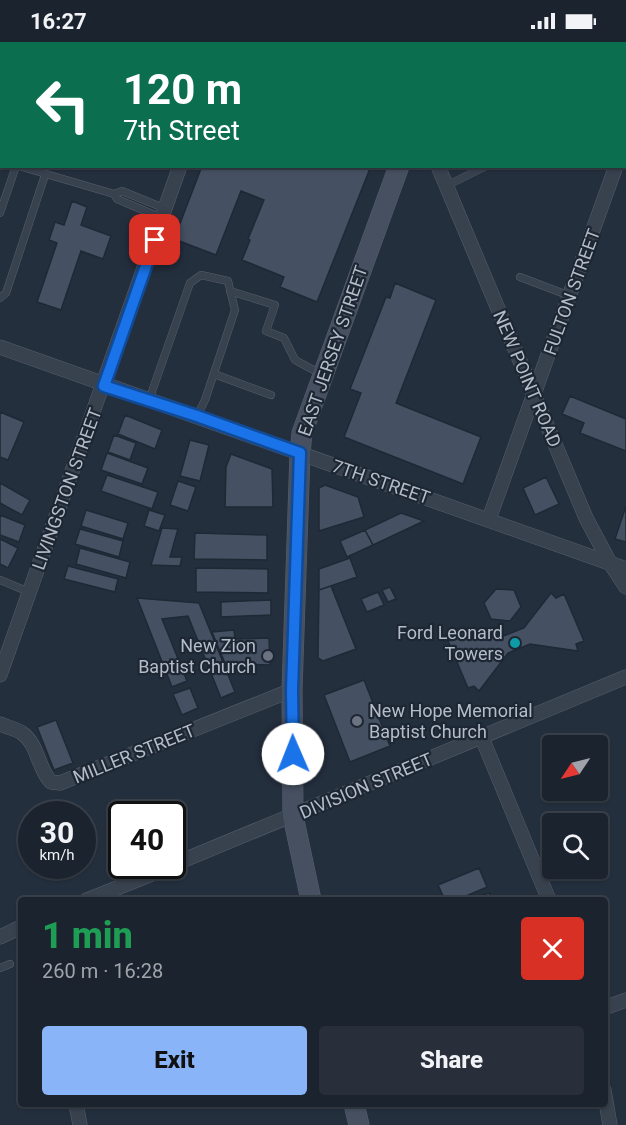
<!DOCTYPE html>
<meta charset="utf-8">
<style>
body{margin:0;font-family:Roboto,sans-serif;background:#282f3a;color:#f1f3f6;height:100vh;display:flex;flex-direction:column;font-size:22px;white-space:nowrap}
*{box-sizing:border-box;margin:0}
p{font-size:20px;color:#a0a4aa}
.icon{flex:none;width:33px;height:33px;fill:none;stroke:currentColor;stroke-width:2;stroke-linecap:round;stroke-linejoin:round}
.map{position:relative;flex:1;overflow:hidden}
.side{position:absolute;left:18px;top:855px;width:590px;height:210px;display:flex;flex-direction:column;background:#1b232e;border-radius:6px;box-shadow:0 2px 4px #0004,0 0 0 2px #39404a}
.side>*{flex:none}
.guide{position:absolute;left:0px;top:0px;width:627px;height:126px;box-shadow:0 2px 4px #0004,0 0 0 2px #39404a;background:#0b6e4f;color:#fff;overflow:hidden}
.needle{width:39px;rotate:235deg}
.tools{position:absolute;left:542px;top:693px;display:grid;gap:12px}
.tools a{display:grid;place-items:center;width:66px;height:66px;border-radius:6px;background:#1b232e;box-shadow:0 2px 4px #0004,0 0 0 2px #39404a;font-size:30px}
.speed{position:absolute;left:18px;top:759px;display:flex;gap:12px;font-size:30px;font-weight:700;text-align:center}
.speed>*{display:grid;place-content:center;width:78px;height:78px;border-radius:50%;background:#1b232e;box-shadow:0 2px 4px #0004,0 0 0 2px #39404a;line-height:1}
.speed small{font-size:15px;font-weight:400}
.speed .limit{border:3px solid #111;border-radius:9px;background:#fff;color:#111}
.pin{position:absolute;display:grid;place-items:center;width:51px;height:51px;color:#fff;margin:-26px;border-radius:12px;box-shadow:0 3px 9px #0006}
.me{position:absolute;width:66px;margin:-33px;rotate:359deg;stroke-linejoin:round;filter:drop-shadow(0 0 4px #0008)}
.turn{display:flex;align-items:center;gap:21px;height:126px;padding:0 24px;font-size:27px}
.turn .icon{width:78px;height:78px;stroke-width:2.5}
.turn b{display:block;font-size:42px;line-height:51px}
.round{display:grid;place-items:center;flex:none;width:63px;height:63px;border-radius:6px;background:#282f3a}
.summary{display:flex;align-items:center;justify-content:space-between;height:102px;padding:0 24px}
h1{font-size:36px;font-weight:800;line-height:45px;color:#1e9e55}
.button{display:flex;gap:12px;margin-top:auto;padding:12px 24px}
.button a{flex:1;height:69px;border-radius:6px;background:#8ab4f8;color:#111;font-size:24px;font-weight:800;line-height:69px;text-align:center}
.button a+a{background:#282f3a;color:#f1f3f6}
.status{display:flex;justify-content:space-between;align-items:center;height:42px;padding:0 30px;background:#1b232e;direction:ltr}
.status svg{height:16px;fill:currentColor}
.map>svg:first-child{display:block}
.building{fill:#455162;stroke:#1f2835;stroke-width:1.5}
.lines{fill:none;stroke-linecap:round;stroke-linejoin:round}
.lane-casing{stroke:#565f6c;stroke-width:8}
.street-casing{stroke:#565f6c;stroke-width:15}
.secondary-casing{stroke:#565f6c;stroke-width:21}
.lane{stroke:#38414e;stroke-width:7}
.street{stroke:#38414e;stroke-width:14}
.secondary{stroke:#465061;stroke-width:20}
.route-casing{stroke:#114b97;stroke-width:15}
.route{stroke:#1a73e8;stroke-width:10}
.culture-dot{fill:#0f9aa8;stroke:#1d2633;stroke-width:2}
.worship-dot{fill:#6b7280;stroke:#1d2633;stroke-width:2}
.labels{text-anchor:middle;stroke-width:4.5;stroke-linejoin:round;paint-order:stroke}
.street-label{font-size:18px;fill:#b4bcc9;stroke:#1d2633}
.poi-label{font-size:18px;fill:#b4bcc9;stroke:#1d2633;text-anchor:end}
</style>
<div class="status"><b>16:27</b><svg viewBox="0 0 49 12"><path d="M0 12V9h3v3zM5 12V6h3v6zM10 12V3h3v9zM15 12V0h3v12zM26 1h20v11H26zM47 4h2v5h-2z"/></svg></div>
<div class="map">
<svg width="626" height="1083" viewBox="0 0 626 1083">
<rect width="100%" height="100%" fill="#242f3e"/>
<path class="building" d="M56,0H85L89,2H56Z
M124,0H169L172,2H123Z
M584,0H626V16V2H583Z
M202,124H371L317,260L280,245L284,235L242,218L250,198L248,197L264,158L241,149L216,213L174,197Z
M72,159L87,165L81,183L111,194L103,217L81,209L61,268L37,260L57,201L49,198L55,180L64,183Z
M395,241L436,258L396,361L481,395L463,442L344,395L361,351L350,347L386,255L390,256Z
M570,354L626,377V409L580,391L584,381L562,372Z
M0,370L24,380L8,418L0,415Z
M125,373L162,388L155,407L118,392Z
M114,393L136,401L130,418L108,410Z
M190,398L209,403L200,439L180,434Z
M107,411L148,426L142,442L101,428Z
M231,412L272,427L273,465H225L226,425Z
M107,433L158,450L152,467L101,449Z
M546,435L559,462L535,473L523,446Z
M178,439L196,445L188,469L170,463Z
M0,441L30,458L22,473L0,461Z
M325,443L358,455L364,475L319,489V446Z
M626,464V500L615,497Z
M86,468L128,481L123,497L81,484Z
M149,468L165,473L159,489L144,484Z
M401,471L424,479L373,503L365,488Z
M0,473L25,483L19,500L0,493Z
M162,486L178,487L170,515H182L180,524L151,523Z
M80,487L123,499L119,515L75,502Z
M365,488L373,503L347,515L340,499Z
M195,491L267,493V518L194,517Z
M0,497L18,506L8,526L0,522Z
M80,506L130,520L126,536L76,522Z
M350,516L357,535L319,548V527Z
M68,524L118,537L115,550L64,537Z
M196,526L268,527V551L196,550Z
M331,544L356,607L323,619L318,616L319,548Z
M390,545L396,557L388,560L382,548Z
M496,547L514,548L521,565L510,579L491,577L484,561Z
M378,550L384,563L367,570L361,557Z
M551,551L556,556L564,552L584,599L576,602L578,609L530,602L508,611L479,649L474,644L468,646L448,599L455,597L456,590L501,595L524,586Z
M137,556L199,561L235,650L221,656L188,574L162,577L187,639L172,645Z
M271,558V573L221,575V560Z
M234,588L235,597L269,596L270,623L237,622V626H227L212,590Z
M364,638L390,704L350,720L324,653Z
M190,646L198,666L182,673L173,652Z
M56,678L73,721L54,728L37,685Z
M479,826L487,845L457,858H445L438,843Z
M489,851L492,858H471Z"/>
<g class="lines">
<defs>
<path id="lane" d="M270,2L271,0
M317,2V0
M358,2V0
M0,114H2
M19,124L114,152
M446,144L486,124
M0,171L16,124
M162,176L117,157L114,152L122,149L166,167
M520,235L570,254
M230,249L275,263L266,289L284,296L295,318L321,332
M0,256L6,251L45,133
M214,332L271,353
M149,358L190,241L201,233L228,239L235,268L205,358L197,374
M0,538L29,550
M0,926L10,922"/>
<path id="street" d="M386,0L387,2
M224,2V0
M626,99V98
M438,124L586,476L610,521L626,545
M0,305L626,527
M489,477L616,124
M0,633L180,124
M0,682C7,685 16,687 22,691C38,702 38,727 51,740L60,741L292,648
M482,696L549,858
M172,823L626,635
M87,858L172,824
M0,895L21,885
M604,966L626,958
M604,1048L610,1083
M76,1062L80,1083"/>
<path id="secondary" d="M442,2L443,0
M311,858L293,774L292,648L300,411L302,391L399,124
M354,1062L359,1083"/>
</defs>
<use href="#lane" class="lane-casing"/>
<use href="#street" class="street-casing"/>
<use href="#secondary" class="secondary-casing"/>
<use href="#lane" class="lane"/>
<use href="#street" class="street"/>
<use href="#secondary" class="secondary"/>
</g>
<g class="lines">
<defs>
<path id="route" d="M155,198L104,344L197,374L300,411L292,648L293,712"/>
</defs>
<use href="#route" class="route-casing"/>
<use href="#route" class="route"/>
</g>
<circle class="culture-dot" cx="515" cy="601" r="6"/>
<g class="worship-dot">
<circle cx="268" cy="614" r="6"/>
<circle cx="357" cy="679" r="6"/>
</g>
<g class="labels">
<g class="street-label">
<text transform="translate(572 250) rotate(-70)" y="6">FULTON STREET</text>
<text transform="translate(333 309) rotate(-71)" y="6">EAST JERSEY STREET</text>
<text transform="translate(527 337) rotate(67)" y="6">NEW POINT ROAD</text>
<text transform="translate(381 440) rotate(19)" y="6">7TH STREET</text>
<text transform="translate(67 447) rotate(-70)" y="6">LIVINGSTON STREET</text>
<text transform="translate(134 712) rotate(-22)" y="6">MILLER STREET</text>
<text transform="translate(366 744) rotate(-23)" y="6">DIVISION STREET</text>
</g>
<g class="poi-label">
<text x="503" y="597">Ford Leonard<tspan x="503" dy="21">Towers</tspan></text>
<text x="256" y="610">New Zion<tspan x="256" dy="21">Baptist Church</tspan></text>
<text x="369" y="675" text-anchor="start">New Hope Memorial<tspan x="369" dy="21">Baptist Church</tspan></text>
</g>
</g>
</svg>
<div class="tools">
<a><svg class="needle" viewBox="-14 -14 28 28"><path d="M0-13l5 13h-10z" fill="#e53935"/><path d="M0 13l5-13h-10z" fill="#a0a4aa"/></svg></a>
<a><svg class="icon" aria-label="search" viewBox="0 0 24 24"><circle cx="10" cy="10" r="6"/><path d="M15 15l6 6"/></svg></a>
</div>
<div class="speed"><div>30<small>km/h</small></div><div class="limit">40</div></div>
<div class="pin" style="left:155px;top:198px;background:#d93025"><svg class="icon" aria-label="arrive" viewBox="0 0 24 24"><path d="M6 21V4h12l-3 4 3 4H6"/></svg></div>
<svg class="me" style="left:293px;top:712px" viewBox="-20 -20 40 40"><circle r="19" fill="#fff"/><path d="M0-13L10 11 0 6-10 11z" fill="#1a73e8"/></svg>
<div class="guide">
<div class="turn"><svg class="icon" aria-label="left" viewBox="0 0 24 24"><path d="M17 20v-9H6M10 6l-5 5 5 5"/></svg><div><b>120 m</b>7th Street</div></div>
</div>
<section class="side">
<div class="summary"><div><h1>1 min</h1><p>260 m · 16:28</p></div><a class="round" style="background:#d93025;color:#fff"><svg class="icon" aria-label="close" viewBox="0 0 24 24"><path d="M6 6l12 12M18 6L6 18"/></svg></a></div>
<div class="button"><a>Exit</a><a>Share</a></div>
</section>
</div>
